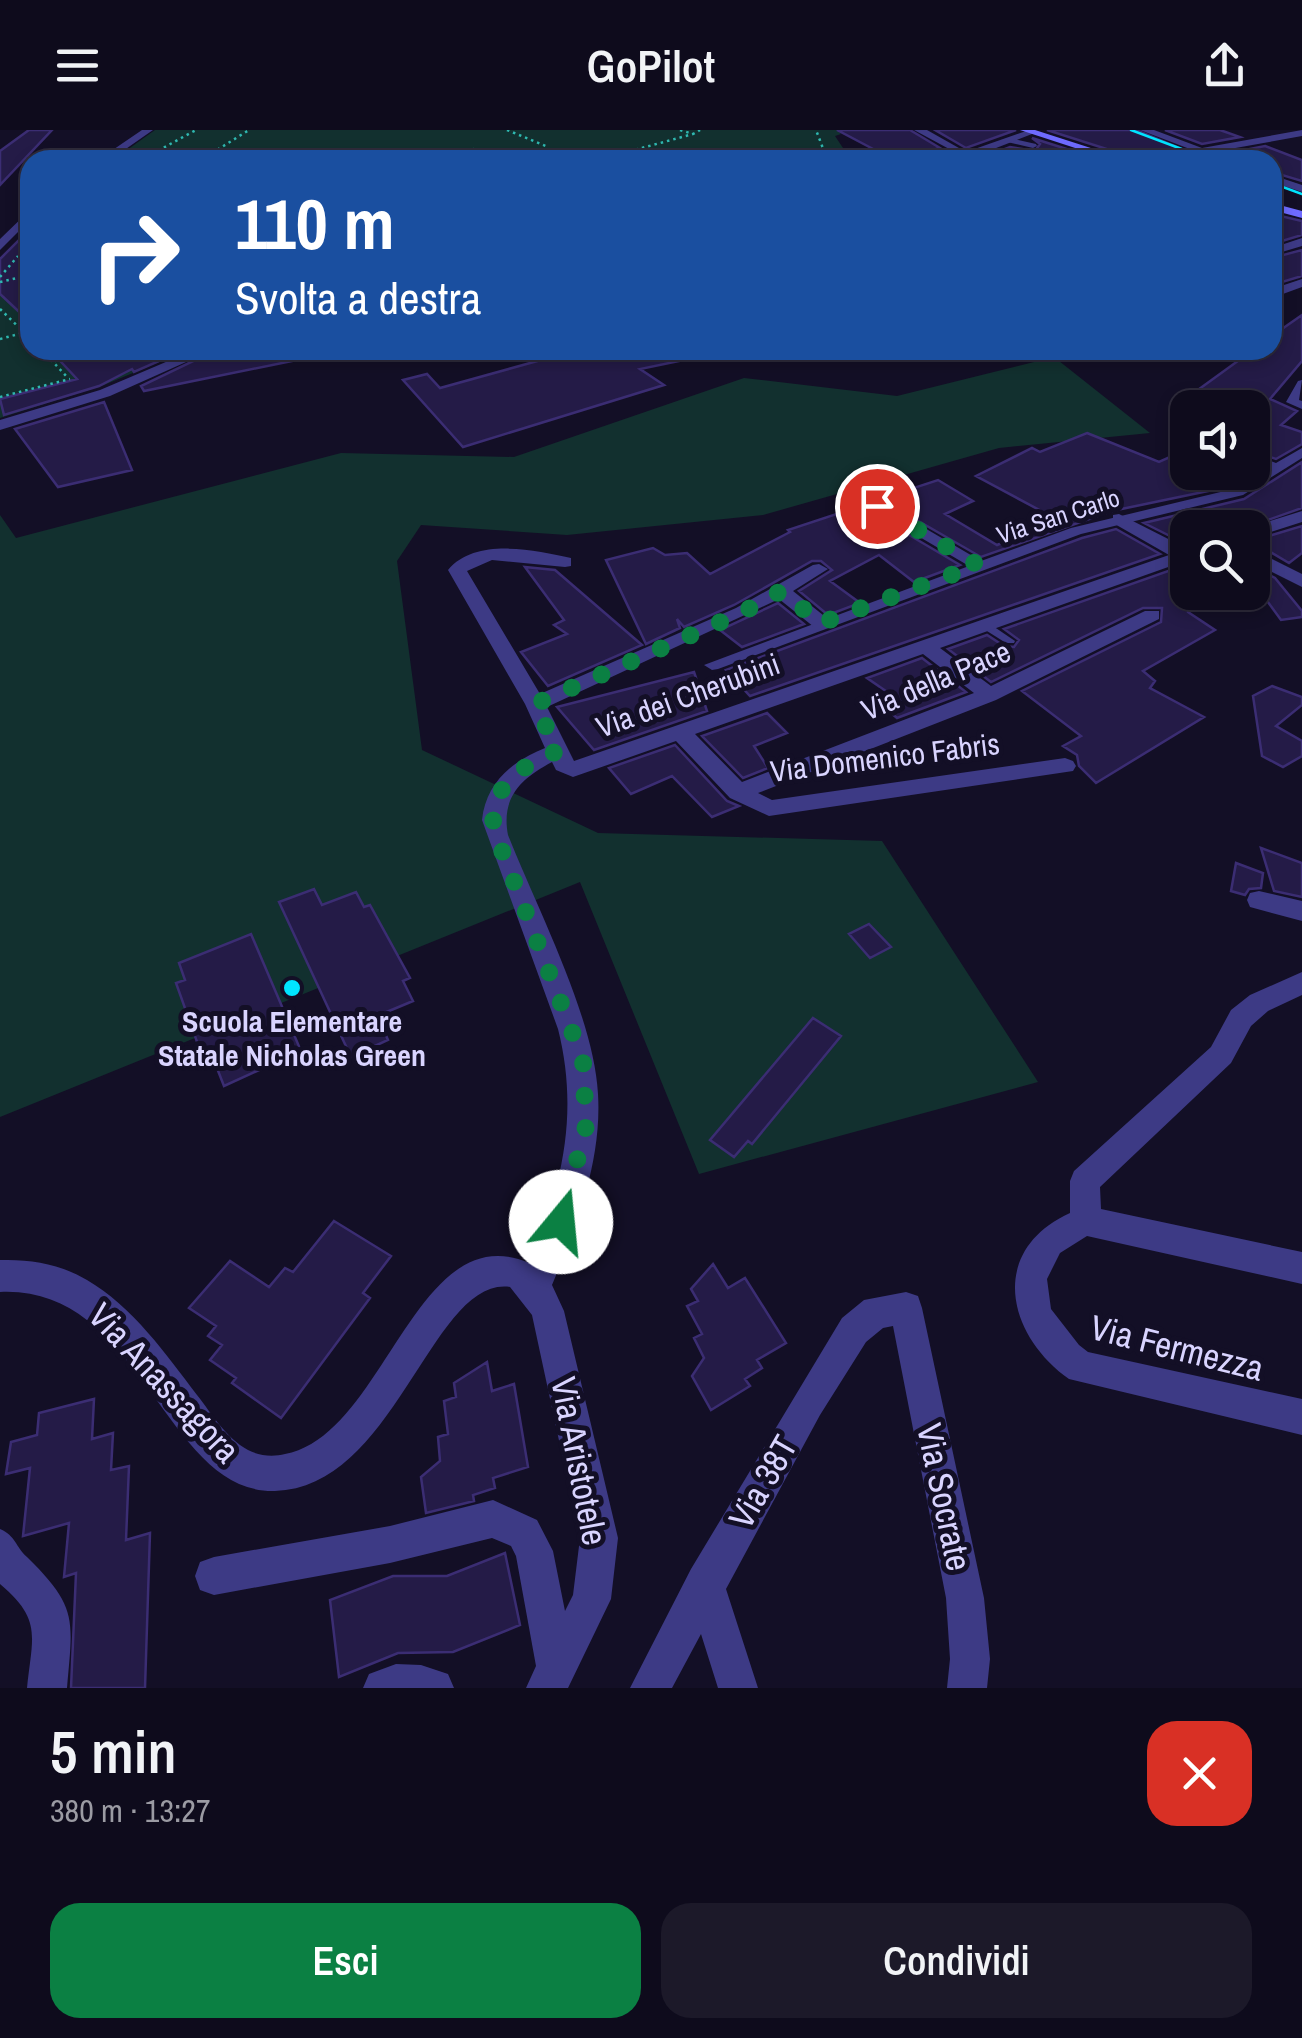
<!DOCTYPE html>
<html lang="it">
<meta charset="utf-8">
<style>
body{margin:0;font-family:"Archivo Narrow",sans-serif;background:#1c1929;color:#f1f3f6;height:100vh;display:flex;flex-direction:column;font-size:38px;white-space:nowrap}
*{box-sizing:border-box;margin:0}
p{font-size:32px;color:#9b9ba3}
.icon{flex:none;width:55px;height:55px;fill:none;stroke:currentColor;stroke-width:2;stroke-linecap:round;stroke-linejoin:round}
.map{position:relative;height:1558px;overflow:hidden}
.panel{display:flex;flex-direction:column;background:#0e0b1c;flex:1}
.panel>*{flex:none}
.top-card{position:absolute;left:20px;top:20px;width:1262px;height:210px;border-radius:30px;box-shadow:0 5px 15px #0003,0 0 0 2px #2e2b3b;background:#1a4fa0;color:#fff;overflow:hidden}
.fabs{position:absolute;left:1170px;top:260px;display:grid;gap:20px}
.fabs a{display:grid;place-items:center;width:100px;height:100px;border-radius:20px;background:#0e0b1c;box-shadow:0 5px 15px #0003,0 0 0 2px #2e2b3b;font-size:50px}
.pin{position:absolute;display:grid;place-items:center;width:85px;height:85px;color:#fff;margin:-42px;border:5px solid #fff;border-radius:50%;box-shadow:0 2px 10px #0007}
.me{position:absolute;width:110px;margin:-55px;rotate:17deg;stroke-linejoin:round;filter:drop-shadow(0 0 8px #0008)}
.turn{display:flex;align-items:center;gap:35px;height:210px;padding:0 50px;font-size:45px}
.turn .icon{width:130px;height:130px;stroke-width:2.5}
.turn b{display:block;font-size:70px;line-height:85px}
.round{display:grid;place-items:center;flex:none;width:105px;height:105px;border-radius:30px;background:#1c1929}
.summary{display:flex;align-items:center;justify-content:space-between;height:170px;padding:0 50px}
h1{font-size:60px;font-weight:600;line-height:75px}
.button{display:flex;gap:20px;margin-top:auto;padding:20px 50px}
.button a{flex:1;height:115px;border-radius:30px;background:#0b8043;color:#fff;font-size:40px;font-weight:600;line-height:115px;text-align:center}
.button a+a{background:#1c1929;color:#f1f3f6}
header{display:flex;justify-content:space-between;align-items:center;height:130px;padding:0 50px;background:#0e0b1c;font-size:45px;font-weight:600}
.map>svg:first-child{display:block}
.green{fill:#12302f}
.building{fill:#241b47;stroke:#3b2d73;stroke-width:2.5}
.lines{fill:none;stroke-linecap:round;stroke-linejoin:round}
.path{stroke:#2fb8b0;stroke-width:2.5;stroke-dasharray:2.5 4;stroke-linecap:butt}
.service{fill:#3d3a85;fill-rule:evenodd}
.pedestrian{fill:#3d3a85;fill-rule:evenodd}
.minor{fill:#3d3a85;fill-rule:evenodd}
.secondary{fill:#6f6bff;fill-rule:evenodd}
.tram{stroke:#00e5ff;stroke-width:2.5}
.route{stroke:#0b8043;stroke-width:18;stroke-dasharray:0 32.4}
.poi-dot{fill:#00e5ff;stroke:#130f26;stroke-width:4}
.labels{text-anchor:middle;stroke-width:10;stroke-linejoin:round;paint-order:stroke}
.far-street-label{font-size:25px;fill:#d9d4ff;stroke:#130f26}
.street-label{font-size:30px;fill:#d9d4ff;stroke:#130f26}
.poi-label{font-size:30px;font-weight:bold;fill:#d9d4ff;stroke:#130f26}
.near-street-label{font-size:35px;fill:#d9d4ff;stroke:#130f26}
</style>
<header><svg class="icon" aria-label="menu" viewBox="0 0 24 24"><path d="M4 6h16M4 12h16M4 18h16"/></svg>GoPilot<svg class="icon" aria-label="share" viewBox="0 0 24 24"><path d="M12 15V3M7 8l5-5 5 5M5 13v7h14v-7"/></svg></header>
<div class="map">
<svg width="1302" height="1558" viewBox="0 0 1302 1558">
<rect width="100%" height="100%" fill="#130f26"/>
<path class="green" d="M155,0H837L841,4L835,6L847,24L796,30H113Z
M30,99V220H188L104,255L0,288V129Z
M1054,227L1150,303L999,318L763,385L567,405L421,395L397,431L422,620L598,703L882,711L1038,952L699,1044L580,752L0,987V385L16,408L341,323L514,327L744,248L897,266Z"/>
<path class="building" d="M29,0H52L0,55V21Z
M837,0H910L940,18L894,30Z
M935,0H1016L966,18Z
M1047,0H1136L1208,30H1141Z
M1165,0H1220L1240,7L1202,14Z
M1032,8L1095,28L976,30L1010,17L1035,21L1040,14Z
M1265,16L1302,30V51L1272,42V30H1222L1224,24Z
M1272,84L1302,91V105L1272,114Z
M30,99V192L0,164V129Z
M1302,120V146L1272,155V128Z
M1302,185V231L1270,269L1297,281L1281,295L1302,302V314L1276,329L1252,321V278H1173L1253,220H1272V206Z
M50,220H184L134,242L132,239L99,256L4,285L0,269L77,249Z
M216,220H296L297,230L144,261L141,256Z
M577,220H678L679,231L640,239L664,255L463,317L403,250L427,244L440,258Z
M104,272L132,340L58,357L15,299Z
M1087,303L1159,332L1188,319V342H1252V337L1258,339L1232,356L1112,381L981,427L880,369L938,350L973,371L945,384L997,415L1058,390L976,346L1032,318L1040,322Z
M1302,332V378L1245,398L1233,391L1219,398H1188V415L1144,393L1244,369Z
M867,374L870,382L960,435L914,452L879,425L830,451L860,473L828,485L799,461L832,440L821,431H812L734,475L684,497L677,489L680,498L646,514L606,430L653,418L665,425L687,423L710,444L790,402L788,400Z
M1302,396V423L1289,433L1252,411Z
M1116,399L1160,424L750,566L726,540L1082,408Z
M1188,434V482L1215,500L1143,541L1155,551L1150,558L1204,587L1096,653L1079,636L1077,625L1063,616L1081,606L1022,561L1161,492L1162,478H1143L991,552L948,519L987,505L1004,516L1014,517L1019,510L1004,499Z
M1252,436L1275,448L1302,481V487L1281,490L1252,450Z
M525,437L555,440L642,515L548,556L521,522L567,504L554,495L564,490Z
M778,473L804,494L742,517L720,500Z
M922,528L966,562L897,588L878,572L893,566L867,548Z
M694,542L707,581L594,620L557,577Z
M1272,556L1302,567V575L1276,596L1302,611V626L1283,637L1262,626L1253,566Z
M767,583L787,603L754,616L768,638L743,648L702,606Z
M675,615L727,671L739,676L712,687L672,646L631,664L609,638Z
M1261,718L1302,733V767L1274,761Z
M1236,733L1263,743L1261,758L1249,759L1245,765L1231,761Z
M314,759L322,775L356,762L364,777L370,775L410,848L403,851L413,871L377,886L388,910L351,927L279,772Z
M869,794L891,817L870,828L849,804Z
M251,804L301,921L224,956L215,933L206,937L176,853L185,850L179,833Z
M813,888L841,906L752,1014L748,1011L734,1027L710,1010Z
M334,1091L391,1126L363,1163L370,1168L281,1288L232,1253L236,1248L210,1230L222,1215L208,1206L216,1196L189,1178L230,1131L269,1157L285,1138L293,1142Z
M713,1134L728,1158L745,1148L786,1213L757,1230L762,1238L745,1249L750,1256L711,1280L692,1246L704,1228L694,1208L702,1204L687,1176L698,1171L691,1159Z
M487,1232L492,1261L514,1254L528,1337L493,1348L495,1358L473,1365L474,1371L426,1383L421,1347L440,1331L438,1307L448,1304L444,1271L456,1267L454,1253Z
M94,1269L92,1309L113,1303L111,1340L129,1336L126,1410L150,1403L145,1558H71L76,1443L64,1447L69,1393L23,1406L30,1338L6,1344L11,1312L37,1305L39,1283Z
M505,1423L520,1495L453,1522L398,1523L339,1547L330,1470L393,1446H447Z"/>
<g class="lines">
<path class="path" d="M507,0L548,17
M680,0L693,4L700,0
M473,19L498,30
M141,30L196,0
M201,30L249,0
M598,30L693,4
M764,30L824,21L816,0
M0,147L18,126
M0,152L30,145
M0,179L30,208
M0,209L30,201
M42,220L68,248
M55,231L95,220
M0,267L70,249"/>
<path class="service" d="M983,491L987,492L1015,511L1014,513H1006L979,496V492Z"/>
<path class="pedestrian" d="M1010,8L1036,14L1037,16L1033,18L1007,12Z
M1302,250L1299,270L1302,271V279L1286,272L1298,251Z
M1302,318V328L1243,365L1081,404L718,539L712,540L704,535L969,436L872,379V373H882L981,431L1071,398L1233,359L1267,338L1252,333V324L1276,333Z"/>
<path class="minor" d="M142,0H153L110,30H98Z
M914,0H927L966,22L1029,0L1037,2L973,27L901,30L951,20Z
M1140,0H1154L1202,18L1302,0V6L1213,22L1221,26L1216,29Z
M1272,45L1302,55V62L1272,52Z
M30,80V90L0,120V109Z
M1302,108V116L1272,125V118Z
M1302,149V157L1272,168V159Z
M194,220H213L110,266L0,300V290L100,260Z
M1302,381V392L1258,406L1252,407V398H1248Z
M1119,384L1188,419V430L940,518L991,556L1145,481H1159V489L996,570L758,663L772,670L1065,628L1073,631L1076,636L1073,641L769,686L730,668L676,611L573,647L556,640L552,632C520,649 501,668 508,705C537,778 594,887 598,964C602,1030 577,1095 552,1155L564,1181L618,1408L611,1469L568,1558H526L536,1536L516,1426L511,1416L492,1408L390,1433L214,1465L200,1460L195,1446L200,1432L214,1427L390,1396L493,1370L537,1390L553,1421L565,1481L573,1465L580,1408L532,1185L510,1157C432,1146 396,1358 275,1361C164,1364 143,1155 0,1162V1130C31,1129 60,1134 87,1150C132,1176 166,1224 197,1265C212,1284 226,1308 248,1320C259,1326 273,1327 285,1324C385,1306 416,1084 529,1133C563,1056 579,982 558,899L482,690C486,653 512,631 545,618L525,574L448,440C476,407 534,420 571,428V436L565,437L492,430L467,441L540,564L736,478L813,435L819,434L828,439L793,461L828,489V497H814L779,469L547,577L574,631L1169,425L1113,393V385ZM923,524L974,563L742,652L695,604Z
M1252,419L1302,444V457L1252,432Z
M1259,761L1302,771V791L1250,777L1247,770L1250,763Z
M1302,842V865L1268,881L1251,896L1231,933L1100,1057L1101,1079L1302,1122V1154L1087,1106L1060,1123L1047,1149L1051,1179L1079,1215L1088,1222L1302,1269V1305L1069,1249C1005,1203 989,1120 1070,1083V1051L1074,1041L1211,917L1231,880L1250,865Z
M906,1162L918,1166L922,1178L984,1468L990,1529L987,1558H947L950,1529L946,1468L893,1196L883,1198L866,1212L820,1285L726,1459L758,1558H718L701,1504L672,1558H630L691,1439L842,1188L864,1170Z
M0,1399C16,1406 15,1416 27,1427C78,1477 73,1489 67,1558H27C32,1507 43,1490 0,1454Z
M396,1534L421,1535L448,1544L454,1558H363L369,1544Z"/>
<path class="secondary" d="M1020,0H1035L1128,30H1112Z
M1272,73L1302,81V88L1272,80Z"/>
<path class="tram" d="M1131,0L1211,30
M1272,53L1302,64"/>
</g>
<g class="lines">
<path class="route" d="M561,1092L586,996L583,930L496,705C482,662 522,634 558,621L535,574L743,482L781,461L821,493L978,435L877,376"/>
</g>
<circle class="poi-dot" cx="292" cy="858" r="10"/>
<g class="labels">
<g class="far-street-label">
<text transform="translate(1058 386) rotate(-18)" y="9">Via San Carlo</text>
</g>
<g class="street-label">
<text transform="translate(936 551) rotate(-23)" y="10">Via della Pace</text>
<text transform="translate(688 566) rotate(-20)" y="10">Via dei Cherubini</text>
<text transform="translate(885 628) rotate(-7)" y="10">Via Domenico Fabris</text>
</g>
<g class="poi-label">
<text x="292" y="902">Scuola Elementare<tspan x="292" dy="34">Statale Nicholas Green</tspan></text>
</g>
<g class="near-street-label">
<text transform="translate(1177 1218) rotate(14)" y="12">Via Fermezza</text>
<text transform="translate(164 1253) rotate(47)" y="12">Via Anassagora</text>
<text transform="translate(579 1331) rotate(79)" y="12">Via Aristotele</text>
<text transform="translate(763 1352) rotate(-60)" y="12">Via 38T</text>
<text transform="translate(944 1367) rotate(78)" y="12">Via Socrate</text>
</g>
</g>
</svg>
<div class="fabs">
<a><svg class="icon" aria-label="sound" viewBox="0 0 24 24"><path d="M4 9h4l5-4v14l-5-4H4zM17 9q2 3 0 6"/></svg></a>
<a><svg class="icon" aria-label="search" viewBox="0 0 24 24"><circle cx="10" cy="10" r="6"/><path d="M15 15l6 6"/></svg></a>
</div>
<div class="pin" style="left:877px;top:376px;background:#d93025"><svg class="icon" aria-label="arrive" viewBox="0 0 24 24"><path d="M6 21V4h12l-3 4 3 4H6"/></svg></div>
<svg class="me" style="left:561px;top:1092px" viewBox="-20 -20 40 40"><circle r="19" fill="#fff"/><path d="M0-13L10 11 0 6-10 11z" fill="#0b8043"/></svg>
<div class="top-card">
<div class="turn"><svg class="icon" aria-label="right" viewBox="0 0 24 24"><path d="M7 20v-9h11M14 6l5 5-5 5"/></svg><div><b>110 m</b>Svolta a destra</div></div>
</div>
</div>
<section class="panel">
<div class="summary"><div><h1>5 min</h1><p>380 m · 13:27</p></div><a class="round" style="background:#d93025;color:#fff"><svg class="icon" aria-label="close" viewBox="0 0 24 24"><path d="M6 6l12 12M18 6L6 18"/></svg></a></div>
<div class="button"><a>Esci</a><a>Condividi</a></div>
</section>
